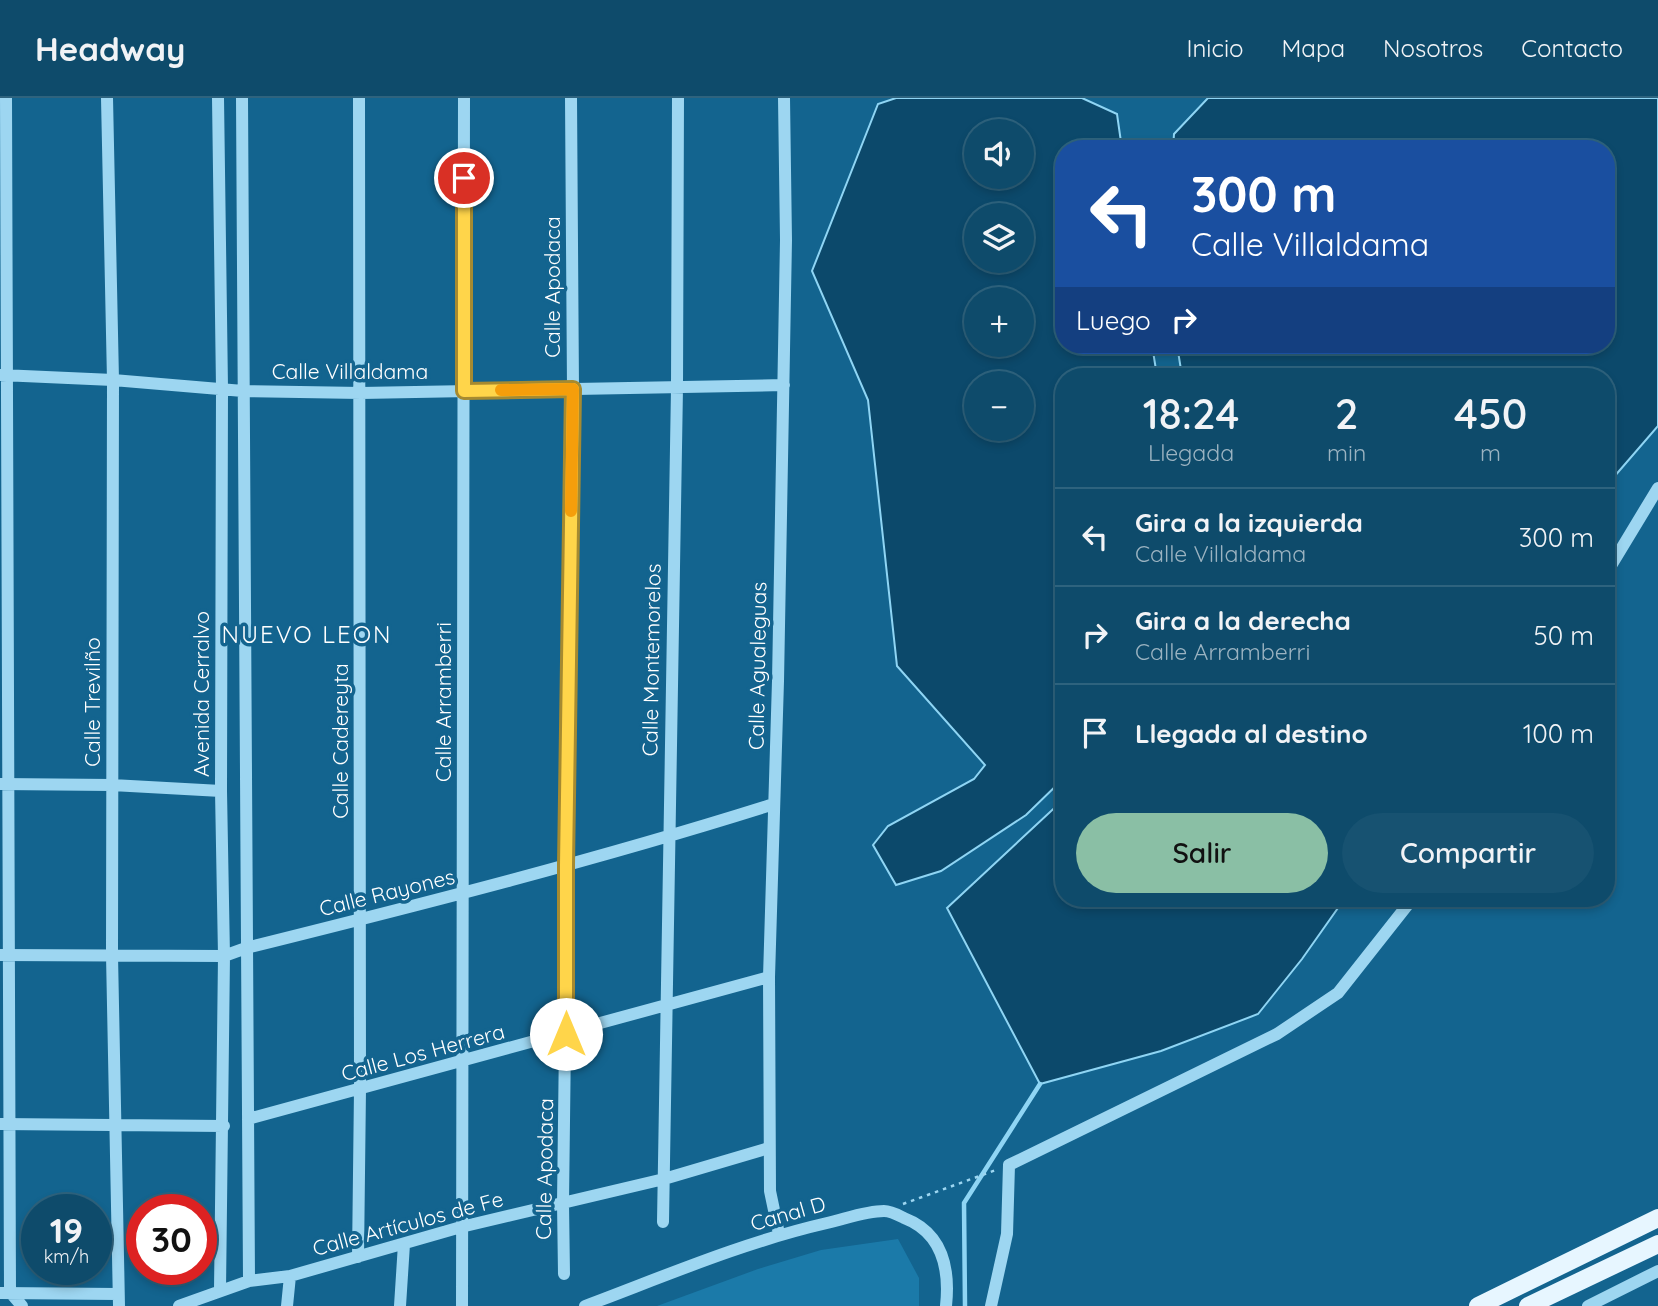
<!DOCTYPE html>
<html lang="es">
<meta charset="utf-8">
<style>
body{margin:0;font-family:Quicksand,sans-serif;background:#175271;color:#f1f3f6;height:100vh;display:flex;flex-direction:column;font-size:26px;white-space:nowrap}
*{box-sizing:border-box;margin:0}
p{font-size:23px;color:#9bb3c1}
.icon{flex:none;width:38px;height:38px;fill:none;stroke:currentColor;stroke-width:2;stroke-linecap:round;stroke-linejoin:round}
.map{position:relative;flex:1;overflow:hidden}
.drawer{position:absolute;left:1055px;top:270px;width:560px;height:539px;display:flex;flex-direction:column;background:#0e4b6b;border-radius:28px;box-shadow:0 4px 10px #0003,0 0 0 2px #2e637e}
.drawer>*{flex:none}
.top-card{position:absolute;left:1055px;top:42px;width:560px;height:214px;border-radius:28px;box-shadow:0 4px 10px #0003,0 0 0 2px #2e637e;background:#1a4fa0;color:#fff;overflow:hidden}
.buttons{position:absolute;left:964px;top:21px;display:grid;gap:14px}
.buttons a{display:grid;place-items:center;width:70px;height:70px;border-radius:50%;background:#0e4b6b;box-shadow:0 4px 10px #0003,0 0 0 2px #2e637e;font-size:35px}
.speed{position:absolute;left:21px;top:1096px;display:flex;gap:14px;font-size:35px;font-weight:700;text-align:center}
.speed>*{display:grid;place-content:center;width:91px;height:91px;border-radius:50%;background:#0e4b6b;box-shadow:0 4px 10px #0003,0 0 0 2px #2e637e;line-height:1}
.speed small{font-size:18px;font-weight:400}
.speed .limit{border:10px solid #d22;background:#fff;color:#111}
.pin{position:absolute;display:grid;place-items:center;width:60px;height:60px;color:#fff;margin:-30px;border:4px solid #fff;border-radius:50%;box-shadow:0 2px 7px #0007}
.me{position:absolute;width:77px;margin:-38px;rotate:0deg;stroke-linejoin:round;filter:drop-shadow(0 0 5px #0008)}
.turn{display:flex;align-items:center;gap:24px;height:147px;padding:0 21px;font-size:32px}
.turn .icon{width:91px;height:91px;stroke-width:2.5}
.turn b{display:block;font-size:49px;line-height:60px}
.then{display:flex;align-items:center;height:66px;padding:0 21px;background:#0003;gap:14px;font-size:26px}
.eta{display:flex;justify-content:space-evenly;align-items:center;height:119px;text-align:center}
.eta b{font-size:42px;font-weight:600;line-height:49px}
.button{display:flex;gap:14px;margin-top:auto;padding:14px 21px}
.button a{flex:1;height:80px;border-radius:42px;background:#8abfa5;color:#111;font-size:28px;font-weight:600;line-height:80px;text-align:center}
.button a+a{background:#175271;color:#f1f3f6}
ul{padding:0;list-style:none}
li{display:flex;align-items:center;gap:21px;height:98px;padding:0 21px;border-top:2px solid #2e637e}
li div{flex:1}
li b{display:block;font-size:26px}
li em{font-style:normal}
header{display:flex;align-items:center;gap:42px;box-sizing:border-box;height:98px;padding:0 35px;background:#0e4b6b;border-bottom:2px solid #2e637e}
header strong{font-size:33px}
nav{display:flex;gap:38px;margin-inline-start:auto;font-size:24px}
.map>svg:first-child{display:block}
.green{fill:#1b7aa9}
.water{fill:#0c496b;stroke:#8fd5f4;stroke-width:2;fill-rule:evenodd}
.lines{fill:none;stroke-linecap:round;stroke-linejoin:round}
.stream{stroke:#8fd5f4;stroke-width:4.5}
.path{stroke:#9dd6f1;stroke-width:2.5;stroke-dasharray:3.5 5;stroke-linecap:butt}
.minor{stroke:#9dd6f1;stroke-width:12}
.major{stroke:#e7f6ff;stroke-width:18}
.route-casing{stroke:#a68a30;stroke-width:18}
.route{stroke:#ffd54a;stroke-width:12}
.slow{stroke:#f59e0b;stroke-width:12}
.labels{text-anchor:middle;stroke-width:7;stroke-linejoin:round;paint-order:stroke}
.street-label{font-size:21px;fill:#fff;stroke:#13648f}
.quarter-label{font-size:24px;letter-spacing:2px;fill:#fff;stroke:#13648f}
</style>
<header>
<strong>Headway</strong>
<nav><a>Inicio</a><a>Mapa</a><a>Nosotros</a><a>Contacto</a></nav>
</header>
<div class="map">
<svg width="1658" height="1208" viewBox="0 0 1658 1208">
<rect width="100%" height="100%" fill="#13648f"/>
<path class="green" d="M898,1141L919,1180V1208H657L758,1171L821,1152Z"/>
<path class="water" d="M896,0H1082L1117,16L1122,51H1064V247H1152L1157,278H1064V680L1026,717L941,773L896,787L873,747L888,728L974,681L985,667L897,568L868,302L812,173L878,6ZM976,33H1022V79H976ZM976,117H1022V163H976ZM976,201H1022V247H976ZM976,285H1022V331H976Z
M1208,0H1658V328L1607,387L1606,278H1182L1177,247H1606V51H1173L1174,36Z
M1064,701V800H1345L1302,861L1258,916L1161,953L1040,986L947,810Z"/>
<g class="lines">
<path class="stream" d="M965,1208L964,1105L1040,986"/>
<path class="path" d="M903,1106L996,1072"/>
<path class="minor" d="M6,0L10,1194L22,1208
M107,0L113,282L112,857L119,1208
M218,0L222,290L221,693L224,858L220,1192
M242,0L249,1183
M1,277L113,282L243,293L361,295L784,287
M1606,476L1658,390
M0,686L112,687L221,693
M1,857L224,858L246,850C423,806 600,761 774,706
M248,1021L769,879
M0,1026L224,1028
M663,1124L677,290L678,0
M779,1136L770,1093L769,879L778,583L786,142L784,0
M358,1159L360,991L359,0
M564,1176L563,1105L573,291L571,0
M0,1195L118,1196
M179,1208L249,1183L290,1178L461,1129L664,1081L769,1050
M287,1208L290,1178
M400,1208L404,1146
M462,1208L464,0
M585,1208C665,1178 744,1144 827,1125C845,1121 866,1113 884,1113C891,1113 898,1117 904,1120C943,1135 950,1171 946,1208
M991,1208L1007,1136L1009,1067L1277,936L1338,895L1413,800
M1588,1208L1658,1173"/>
<path class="major" d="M1478,1208L1658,1120
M1528,1208L1658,1146"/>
</g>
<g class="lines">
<defs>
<path id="route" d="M464,80V293L573,291L566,767V936"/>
</defs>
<use href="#route" class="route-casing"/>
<use href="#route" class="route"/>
<path class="slow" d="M501,292L573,291L571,413"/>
</g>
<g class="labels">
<g class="street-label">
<text transform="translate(553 189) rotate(-90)" y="7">Calle Apodaca</text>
<text x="350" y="281">Calle Villaldama</text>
<text transform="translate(652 562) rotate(-89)" y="7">Calle Montemorelos</text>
<text transform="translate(758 568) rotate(-89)" y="7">Calle Agualeguas</text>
<text transform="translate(202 596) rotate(-90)" y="7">Avenida Cerralvo</text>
<text transform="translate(93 604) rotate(-90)" y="7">Calle Trevilño</text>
<text transform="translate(444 604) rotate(-90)" y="7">Calle Arramberri</text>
<text transform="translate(341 643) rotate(-90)" y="7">Calle Cadereyta</text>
<text transform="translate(387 795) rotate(-14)" y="7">Calle Rayones</text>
<text transform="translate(423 955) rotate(-15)" y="7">Calle Los Herrera</text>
<text transform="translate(545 1071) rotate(-89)" y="7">Calle Apodaca</text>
<text transform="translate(788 1116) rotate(-16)" y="7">Canal D</text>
<text transform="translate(408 1126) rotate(-15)" y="7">Calle Artículos de Fe</text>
</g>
<g class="quarter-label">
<text x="307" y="545">NUEVO LEON</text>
</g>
</g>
</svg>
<div class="buttons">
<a><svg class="icon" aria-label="sound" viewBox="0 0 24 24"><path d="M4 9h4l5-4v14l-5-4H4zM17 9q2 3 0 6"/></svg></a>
<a><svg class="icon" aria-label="layers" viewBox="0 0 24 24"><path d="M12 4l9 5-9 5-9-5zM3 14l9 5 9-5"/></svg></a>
<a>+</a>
<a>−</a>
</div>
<div class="speed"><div>19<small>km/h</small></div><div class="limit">30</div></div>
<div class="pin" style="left:464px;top:80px;background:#d93025"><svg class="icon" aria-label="arrive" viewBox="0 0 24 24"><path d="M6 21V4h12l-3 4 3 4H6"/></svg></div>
<svg class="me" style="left:566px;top:936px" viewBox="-20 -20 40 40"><circle r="19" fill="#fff"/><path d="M0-13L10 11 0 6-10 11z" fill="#ffd54a"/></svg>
<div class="top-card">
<div class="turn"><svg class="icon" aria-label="left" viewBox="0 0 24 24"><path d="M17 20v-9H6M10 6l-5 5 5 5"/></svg><div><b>300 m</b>Calle Villaldama</div></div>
<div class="then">Luego<svg class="icon" aria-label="right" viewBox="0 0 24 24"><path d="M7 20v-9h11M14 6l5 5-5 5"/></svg></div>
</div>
<section class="drawer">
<div class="eta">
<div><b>18:24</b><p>Llegada</p></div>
<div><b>2</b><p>min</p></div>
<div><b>450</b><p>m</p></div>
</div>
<ul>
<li><svg class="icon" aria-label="left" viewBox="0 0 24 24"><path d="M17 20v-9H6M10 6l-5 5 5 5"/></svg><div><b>Gira a la izquierda</b><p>Calle Villaldama</p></div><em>300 m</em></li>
<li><svg class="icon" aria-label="right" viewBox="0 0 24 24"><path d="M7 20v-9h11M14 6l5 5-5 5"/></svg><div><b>Gira a la derecha</b><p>Calle Arramberri</p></div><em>50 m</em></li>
<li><svg class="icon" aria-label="arrive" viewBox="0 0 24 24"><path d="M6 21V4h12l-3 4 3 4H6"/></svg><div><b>Llegada al destino</b></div><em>100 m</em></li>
</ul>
<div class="button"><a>Salir</a><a>Compartir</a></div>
</section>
</div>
